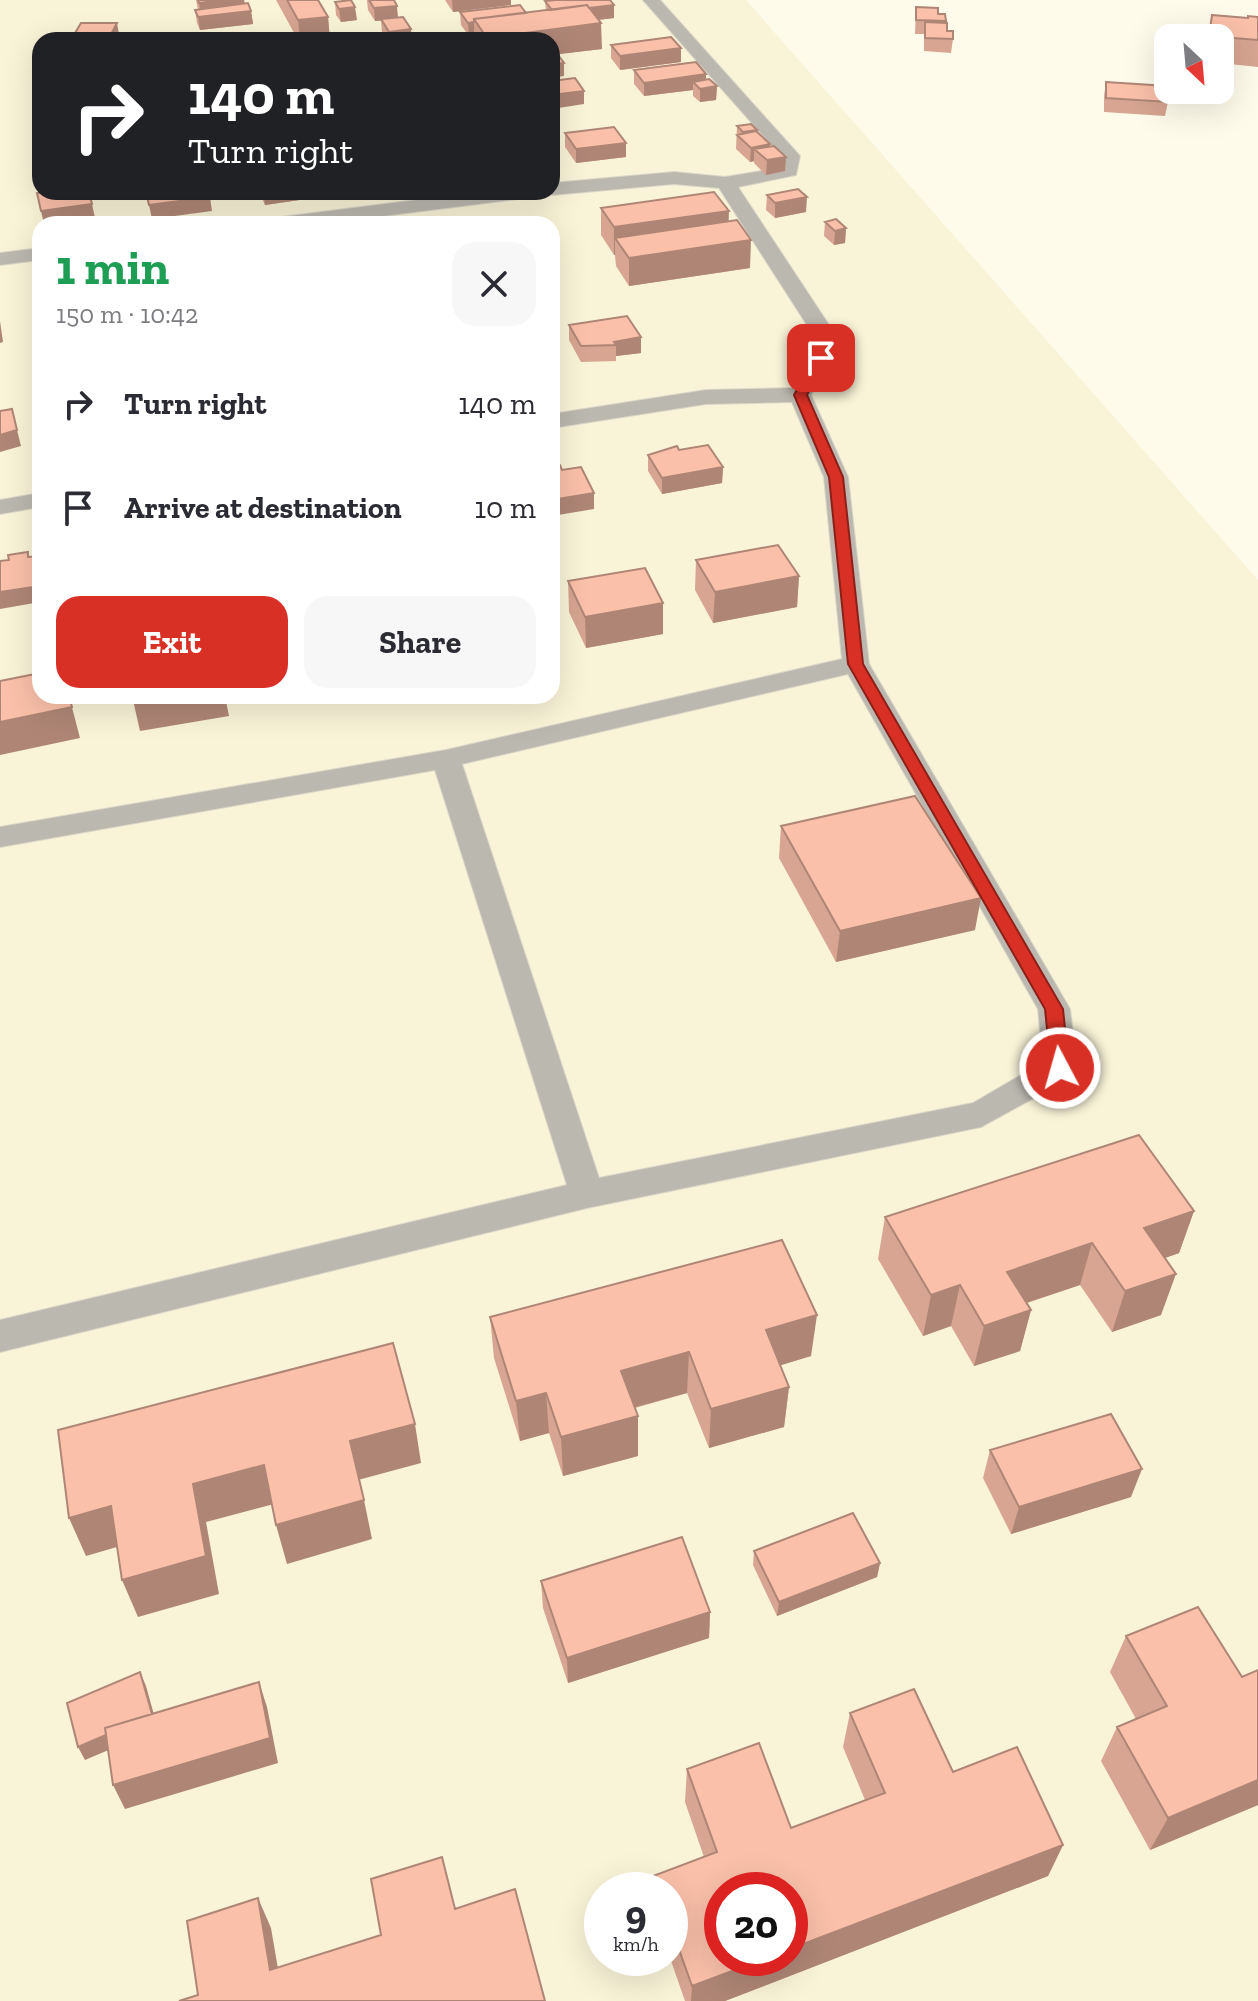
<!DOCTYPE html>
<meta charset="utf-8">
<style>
body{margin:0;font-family:"Zilla Slab",serif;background:#f7f7f7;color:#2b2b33;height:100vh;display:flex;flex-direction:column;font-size:30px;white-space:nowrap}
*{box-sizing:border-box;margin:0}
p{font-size:26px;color:#7c7c81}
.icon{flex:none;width:44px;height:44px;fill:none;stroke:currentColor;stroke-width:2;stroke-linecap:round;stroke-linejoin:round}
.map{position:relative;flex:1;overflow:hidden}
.drawer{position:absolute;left:32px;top:216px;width:528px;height:488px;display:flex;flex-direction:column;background:#fff;border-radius:24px;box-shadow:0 8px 32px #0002}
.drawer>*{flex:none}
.banner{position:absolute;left:32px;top:32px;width:528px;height:168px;border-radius:24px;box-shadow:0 8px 32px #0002;background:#202124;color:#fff;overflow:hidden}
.needle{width:52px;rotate:154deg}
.fabs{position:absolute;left:1154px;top:24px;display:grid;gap:16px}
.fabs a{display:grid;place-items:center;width:80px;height:80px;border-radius:16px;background:#fff;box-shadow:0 8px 32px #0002;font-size:40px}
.speed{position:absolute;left:584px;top:1872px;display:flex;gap:16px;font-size:40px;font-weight:700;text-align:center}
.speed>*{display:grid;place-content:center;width:104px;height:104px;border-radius:50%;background:#fff;box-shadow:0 8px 32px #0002;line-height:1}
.speed small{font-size:20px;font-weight:400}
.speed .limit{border:12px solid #d22;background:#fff;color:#111}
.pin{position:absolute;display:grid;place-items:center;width:68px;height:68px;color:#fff;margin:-34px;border-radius:16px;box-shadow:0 4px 12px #0006}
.me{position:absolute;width:88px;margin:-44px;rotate:354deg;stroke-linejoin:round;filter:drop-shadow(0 0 6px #0008)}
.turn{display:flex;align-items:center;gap:28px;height:168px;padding:0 24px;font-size:36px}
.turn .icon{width:104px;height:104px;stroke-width:2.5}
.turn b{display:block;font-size:56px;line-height:68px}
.round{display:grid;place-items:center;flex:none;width:84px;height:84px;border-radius:24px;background:#f7f7f7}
.summary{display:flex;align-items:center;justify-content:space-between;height:136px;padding:0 24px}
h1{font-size:48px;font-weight:700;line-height:60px;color:#1e9e55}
.primary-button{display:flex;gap:16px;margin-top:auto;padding:16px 24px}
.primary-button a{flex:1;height:92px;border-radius:24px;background:#d93025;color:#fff;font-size:32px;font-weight:700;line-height:92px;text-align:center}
.primary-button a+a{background:#f7f7f7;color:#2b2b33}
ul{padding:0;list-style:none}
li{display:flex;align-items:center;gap:24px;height:104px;padding:0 24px}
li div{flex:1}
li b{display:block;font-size:30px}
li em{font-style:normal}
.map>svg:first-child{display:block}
.built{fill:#f9f3d7;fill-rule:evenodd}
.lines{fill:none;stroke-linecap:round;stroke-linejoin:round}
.lane-casing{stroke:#dad7c8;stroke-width:2}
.lane{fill:#bbb8af;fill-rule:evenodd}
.wall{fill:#d7a591}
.shaded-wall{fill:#af8676}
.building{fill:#fac0a9;stroke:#af8676;stroke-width:2}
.route{fill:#d93025;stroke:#8d1f18;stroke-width:2}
</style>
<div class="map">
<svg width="1258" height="2001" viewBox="0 0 1258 2001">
<rect width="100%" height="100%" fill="#fffbeb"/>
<path class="built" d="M0,0H746L1258,580V2001H0ZM40,40H552V192H40ZM40,224H552V696H40ZM602,1890H670V1958H602ZM722,1890H790V1958H722Z"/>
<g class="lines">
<defs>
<path id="lane" d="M643,0H660L800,156L796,175L738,187L829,325L832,358L811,395L848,477L869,664L1070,1009L1077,1068L1072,1077L981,1127L587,1208L0,1352V1320L567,1185L435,770L0,847V827L446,750L842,659L824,477L792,402L706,404L552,428V414L706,390L793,388L810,358L807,325L719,188L674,184L552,195L544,192H552V183L674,172L725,177L780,168L782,157ZM848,674L1038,1009L1043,1062L973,1103L599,1178L462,764Z
M479,192H535L525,198L320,224H264L274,218Z
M40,248V260L0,265V253Z
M40,493V507L0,514V500Z"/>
</defs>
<use href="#lane" class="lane-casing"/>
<use href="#lane" class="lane"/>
</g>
<path class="wall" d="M196,0H244L245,4L251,11L253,24L200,30L197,23L195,10L198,9Z
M276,0H318L328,17L330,40H298Z
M367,0H394L398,17L412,40H387L382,32L381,21H375L368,10Z
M445,0H511V5L453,12Z
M545,1L614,5V18L598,20L602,49L557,54L564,76L552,40H475L474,36H469L461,25L460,12L526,13L546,10Z
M335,2L357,20L341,22L336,15Z
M916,7L938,14L946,21L947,31L953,39L951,53L924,51V34H915Z
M1212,15L1247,18L1258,17V67L1220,63V38H1207Z
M611,45L681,62L620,70L611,58Z
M634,70L706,80L717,86L716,100L700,102L693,96V90L644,96L634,84Z
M1106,82L1168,102L1165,116L1104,112V96Z
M737,126L757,132L770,144V146L786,157L785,171L766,175L754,163V161L750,162L736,149Z
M565,133L626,157L576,163L565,147Z
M259,192H319L320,197L265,205Z
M767,195L806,212L775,218L766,210Z
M601,208L729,221L750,268L629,286L616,266L615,255H614L601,235Z
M825,222L846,228L845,243L834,245L824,236Z
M569,325L641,353L616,356V361L581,362L569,340Z
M679,450L723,467L722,483L662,494L648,471V455Z
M696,560L799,576L797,607L713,623L695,590Z
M568,581L663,634L586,648L569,612Z
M781,826L975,930L836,962L779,858Z
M1194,1211L1179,1253L1165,1258L1161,1315L1112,1332L1080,1285L1027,1303L1031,1310L1020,1351L974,1366L951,1326L923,1336L878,1259L885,1217Z
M490,1317L811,1356L780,1365L789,1387L784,1427L709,1448L687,1393L635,1408L638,1456L563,1476L549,1433L520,1441L494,1358Z
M990,1450L1131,1497L1011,1534L983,1478Z
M754,1551L880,1563L877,1577L777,1616L753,1565Z
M541,1581L710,1612L709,1638L568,1683L543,1608Z
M1126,1636L1242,1677L1258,1670V1805L1150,1850L1101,1761L1117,1727L1136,1719L1110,1672Z
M850,1713L953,1772L1063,1845L1048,1876L725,2001H685L670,1958V1890H653V1876L704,1857L685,1802L687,1769L791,1828L865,1800L843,1747Z"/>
<path class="shaded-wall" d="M222,0H244L246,11L201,16L199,3Z
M452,0H511V5L453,12Z
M614,5V18L554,25V12Z
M397,6L398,19L375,21L374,8Z
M355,7L357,20L341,22L339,9Z
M251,11L253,24L200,30L198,17Z
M328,17L330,40H300L298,20Z
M474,22V36H469L468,23Z
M117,23L120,40H108Z
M601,23L602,49L552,55V40H487V38Z
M411,29L412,40H390L389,32Z
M681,48V62L620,70V56Z
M564,63V76L552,78V64Z
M706,74V88L717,86L716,100L700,102V89L693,82V90L644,96V83Z
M584,91V104L552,109V95Z
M626,143V157L576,163V149Z
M770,144L769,158L754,149V161L750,162L751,148Z
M786,157L785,171L766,175L767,160Z
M263,192H319L320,197L265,205Z
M210,197L212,211L152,219L149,205Z
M807,197L806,212L775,218V203Z
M92,204L95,218L53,224H44L41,211Z
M729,211L728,239L615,238V255H614V227Z
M846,228L845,243L834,245L835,231Z
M751,240L750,268L629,286V258Z
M0,321L3,342L0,343Z
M641,337V353L616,356V345L614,342Z
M17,430L21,446L0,452V435Z
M723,467L722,483L662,494V478Z
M594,493V509L552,516V500Z
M799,576L797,607L713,623L715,592Z
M40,586V602L0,609V592Z
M663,603V634L586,648L585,617Z
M69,696L80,738L0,755V722Z
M155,696H225L229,716L140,731L133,700Z
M294,696H326L295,702Z
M981,898L975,930L836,962L840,931Z
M1194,1211L1179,1253L1131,1270L1144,1228Z
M1092,1243L1080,1285L996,1313L1007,1272Z
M1176,1274L1161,1315L1112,1332L1125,1291Z
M960,1285L951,1326L923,1336L931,1295Z
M1031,1310L1020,1351L974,1366L984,1326Z
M817,1315L811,1356L762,1371L766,1330Z
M689,1352L687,1393L621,1411V1371Z
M789,1387L784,1427L709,1448L711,1409Z
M546,1393L549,1433L520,1441L516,1401Z
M638,1416V1456L563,1476L561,1437Z
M415,1424L421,1463L358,1480L350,1441Z
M264,1465L274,1504L206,1522L219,1594L138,1617L122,1580L193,1484Z
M1142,1469L1131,1497L1011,1534L1019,1507Z
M364,1500L372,1539L287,1564L276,1525Z
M111,1506L127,1544L86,1556L69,1518Z
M880,1563L877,1577L777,1616L779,1602Z
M710,1612L709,1638L568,1683L567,1658Z
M140,1672L146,1686L158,1729L85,1760L78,1747Z
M259,1682L267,1707L278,1763L125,1809L113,1785Z
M1258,1780V1805L1150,1850L1168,1818Z
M1063,1845L1048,1876L725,2001H691L692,1986L767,1958H790V1949Z
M258,1898L271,1928L283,1998L270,1970Z"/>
<path class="building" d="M198,0H222L199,3Z
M287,0H318L328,17L298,20Z
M351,0L355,7L339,9L335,2Z
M369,0H394L397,6L374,8Z
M556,0H610L614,5L589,8L587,5L552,10L545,1Z
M248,3L251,11L198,17L195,10Z
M520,5L526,13L474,19V22L468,23L460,12Z
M587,5L601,23L487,38L474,19Z
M916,7L938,8V14H945L946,21L916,20Z
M1212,15L1248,18V16L1258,17V40L1209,36Z
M403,17L411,29L389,32L381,19Z
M925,22L947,23V31H953V39L925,38Z
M81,23H117L108,40H71Z
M151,34L155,40H131L129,38Z
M671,37L681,48L620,56L611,45Z
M555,51L564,63L552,64V52Z
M696,62L706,74L644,83L634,70Z
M575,78L584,91L552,95V81Z
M709,79L717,86L700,89L693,82Z
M1106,82L1167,86L1168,102L1106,98Z
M751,124L757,130L743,132L737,126Z
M614,127L626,143L576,149L565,133Z
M756,131L770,144L751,148L737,135Z
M774,146L786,157L767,160L754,149Z
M798,189L807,197L775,203L767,195Z
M44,192H89L92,204L41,211L37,193Z
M146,192H208L210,197L149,205Z
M714,192L729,211L614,227L601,208Z
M836,219L846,228L835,231L825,222Z
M737,220L751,240L629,258L615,238Z
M627,316L641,337L614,342L616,345L581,346L569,325Z
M12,409L17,430L0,435V411Z
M708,445L723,467L662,478L648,455L677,446L679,450Z
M560,465L562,470L581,467L594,493L552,500V466Z
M778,545L799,576L715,592L696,560Z
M28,552V557L40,556V586L0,592V561L9,560L8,555Z
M645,568L663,603L585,617L568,581Z
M40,673V696H69L72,707L0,722V681Z
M132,696H155L133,700Z
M915,796L981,898L840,931L781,826Z
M1139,1135L1194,1211L1144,1228L1176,1274L1125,1291L1092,1243L1007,1272L1031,1310L984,1326L960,1285L931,1295L885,1217Z
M782,1240L817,1315L766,1330L789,1387L711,1409L689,1352L621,1371L638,1416L561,1437L546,1393L516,1401L490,1317Z
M393,1343L415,1424L350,1441L364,1500L276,1525L264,1465L193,1484L206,1556L122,1580L111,1506L69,1518L58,1430Z
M1111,1414L1142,1469L1019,1507L990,1450Z
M853,1513L880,1563L779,1602L754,1551Z
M682,1537L710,1612L567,1658L541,1581Z
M1198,1607L1242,1677L1258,1670V1780L1168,1818L1117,1727L1167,1706L1126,1636Z
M140,1672L152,1714L105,1728L106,1735L78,1747L67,1703Z
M259,1682L270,1738L113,1785L105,1728Z
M914,1689L953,1772L1017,1747L1063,1845L790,1949V1890H722V1958H767L692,1986L670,1924V1890H658L653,1876L717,1852L687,1769L759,1743L791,1828L885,1793L850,1713Z
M442,1857L455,1909L515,1889L545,2001H179L198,1995L187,1921L258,1898L270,1970L381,1935L371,1879Z"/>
<path class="route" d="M821,354L827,358L807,395L843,477L863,664L1063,1009L1069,1068L1067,1073L1060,1075L1051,1068L1045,1009L848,664L829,477L794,395L814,358Z"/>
</svg>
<div class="fabs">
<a><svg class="needle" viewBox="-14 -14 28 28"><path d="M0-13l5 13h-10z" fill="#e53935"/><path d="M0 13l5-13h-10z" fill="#7c7c81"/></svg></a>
</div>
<div class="speed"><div>9<small>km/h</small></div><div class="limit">20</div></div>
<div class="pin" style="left:821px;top:358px;background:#d93025"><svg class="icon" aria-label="arrive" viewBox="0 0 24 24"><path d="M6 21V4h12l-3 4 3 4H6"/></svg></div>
<svg class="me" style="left:1060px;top:1068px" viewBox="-20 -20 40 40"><circle r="17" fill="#d93025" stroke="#fff" stroke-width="3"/><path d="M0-11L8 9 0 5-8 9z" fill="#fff"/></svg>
<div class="banner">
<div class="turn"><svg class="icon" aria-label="right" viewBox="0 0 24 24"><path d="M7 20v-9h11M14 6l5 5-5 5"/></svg><div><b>140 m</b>Turn right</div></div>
</div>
<section class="drawer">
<div class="summary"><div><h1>1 min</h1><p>150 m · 10:42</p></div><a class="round"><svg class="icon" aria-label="close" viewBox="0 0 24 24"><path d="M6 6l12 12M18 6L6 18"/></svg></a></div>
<ul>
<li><svg class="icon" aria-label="right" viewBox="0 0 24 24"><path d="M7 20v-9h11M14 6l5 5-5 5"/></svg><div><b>Turn right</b></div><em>140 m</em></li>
<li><svg class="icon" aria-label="arrive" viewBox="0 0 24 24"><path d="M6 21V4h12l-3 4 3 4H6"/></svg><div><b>Arrive at destination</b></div><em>10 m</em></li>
</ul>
<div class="primary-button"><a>Exit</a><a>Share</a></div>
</section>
</div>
